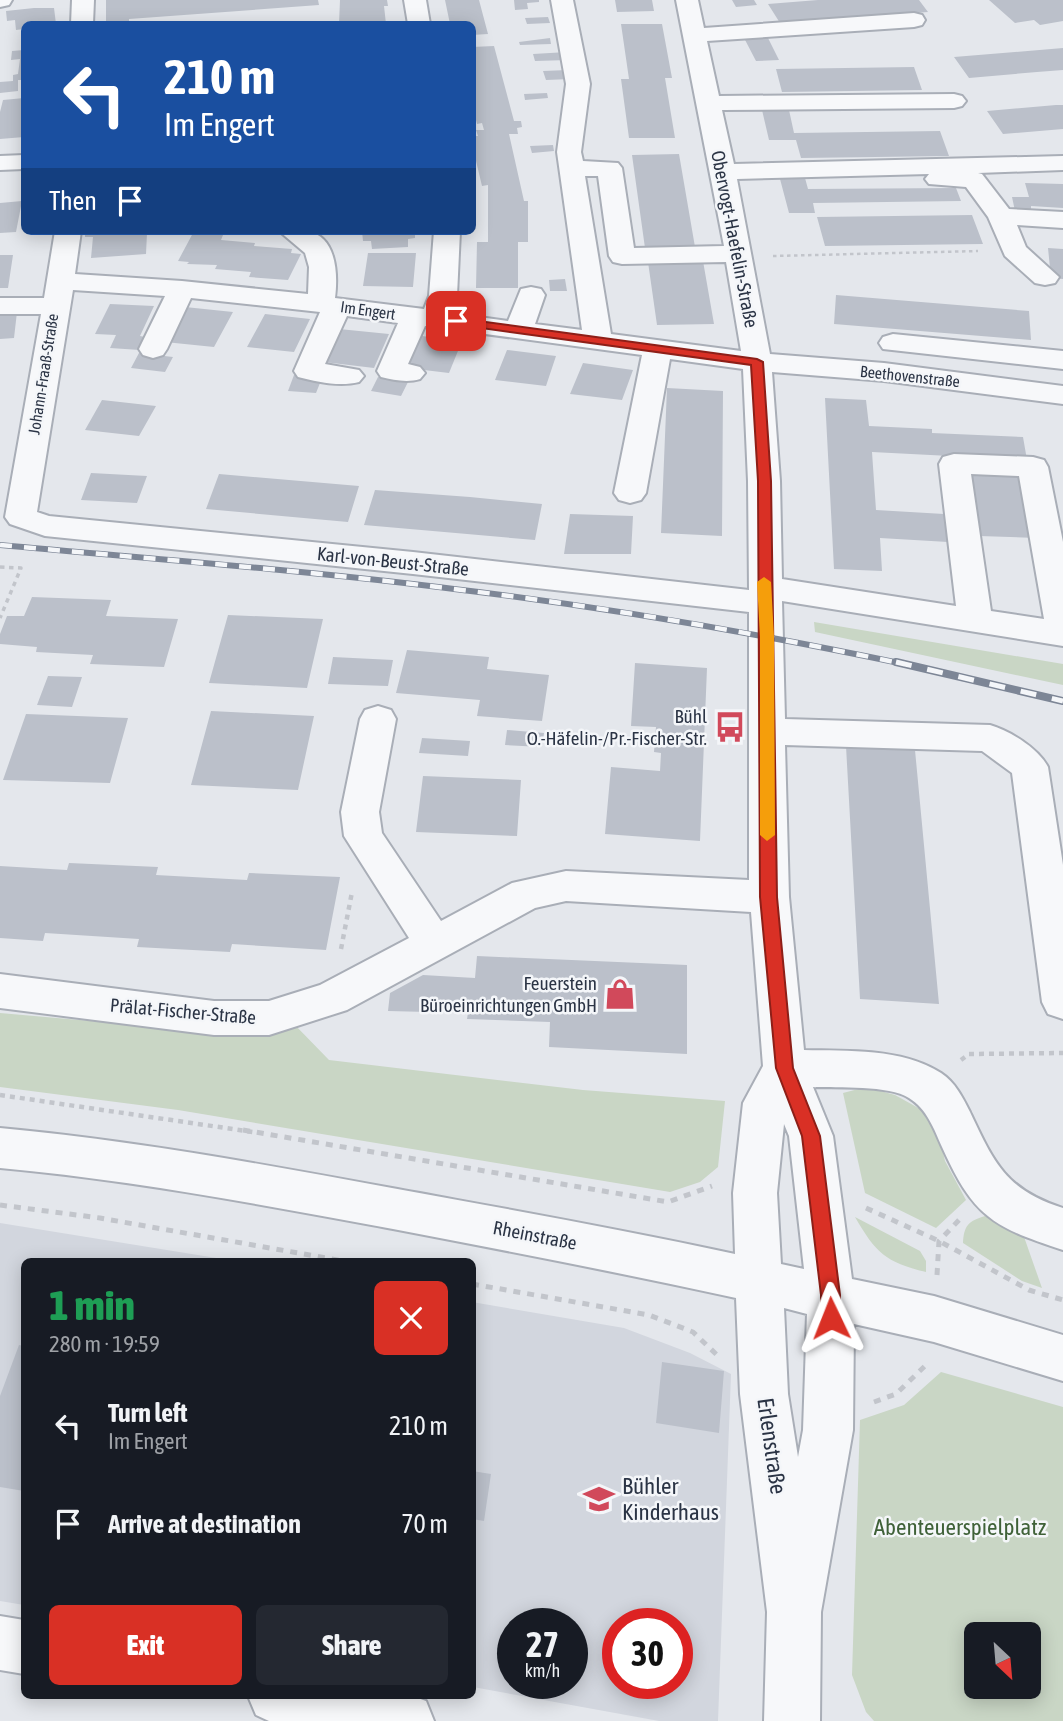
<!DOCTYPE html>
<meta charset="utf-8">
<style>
body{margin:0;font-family:"Asap Condensed",sans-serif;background:#242831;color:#f1f3f6;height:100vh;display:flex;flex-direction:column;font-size:26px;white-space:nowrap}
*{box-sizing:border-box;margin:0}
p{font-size:23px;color:#9ea1a6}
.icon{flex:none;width:38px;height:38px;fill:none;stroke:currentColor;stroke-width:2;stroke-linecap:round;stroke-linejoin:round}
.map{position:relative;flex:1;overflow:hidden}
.panel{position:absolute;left:21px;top:1258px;width:455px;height:441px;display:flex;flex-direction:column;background:#171b24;border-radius:10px;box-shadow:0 4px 18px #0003}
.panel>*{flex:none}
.top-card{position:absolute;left:21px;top:21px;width:455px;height:214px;border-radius:10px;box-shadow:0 4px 18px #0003;background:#1a4fa0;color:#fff;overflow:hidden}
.needle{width:46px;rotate:154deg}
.fabs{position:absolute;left:964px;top:1622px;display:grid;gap:14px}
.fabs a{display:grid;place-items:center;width:77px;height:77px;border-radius:10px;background:#171b24;box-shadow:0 4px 18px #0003;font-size:35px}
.speed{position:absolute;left:497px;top:1608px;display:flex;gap:14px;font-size:35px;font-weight:700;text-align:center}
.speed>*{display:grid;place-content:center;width:91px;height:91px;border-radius:50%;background:#171b24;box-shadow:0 4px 18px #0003;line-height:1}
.speed small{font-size:18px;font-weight:400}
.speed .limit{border:10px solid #d22;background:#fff;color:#111}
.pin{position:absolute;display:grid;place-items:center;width:60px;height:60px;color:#fff;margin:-30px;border-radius:14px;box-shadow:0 4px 10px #0006}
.me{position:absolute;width:77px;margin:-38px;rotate:358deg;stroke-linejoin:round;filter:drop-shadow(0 0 5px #0008)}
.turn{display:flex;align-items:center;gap:24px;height:147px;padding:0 28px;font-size:32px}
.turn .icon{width:91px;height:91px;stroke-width:2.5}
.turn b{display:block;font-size:49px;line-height:60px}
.then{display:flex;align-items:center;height:66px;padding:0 28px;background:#0003;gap:14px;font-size:26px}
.round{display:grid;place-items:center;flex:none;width:74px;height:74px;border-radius:10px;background:#242831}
.headline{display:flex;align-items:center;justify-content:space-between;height:119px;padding:0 28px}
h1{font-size:42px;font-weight:800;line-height:52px;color:#1e9e55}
.action{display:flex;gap:14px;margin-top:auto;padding:14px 28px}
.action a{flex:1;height:80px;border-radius:10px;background:#d93025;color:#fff;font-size:28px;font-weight:800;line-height:80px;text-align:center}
.action a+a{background:#242831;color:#f1f3f6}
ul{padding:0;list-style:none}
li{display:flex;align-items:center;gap:21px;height:98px;padding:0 28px}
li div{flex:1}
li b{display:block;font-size:26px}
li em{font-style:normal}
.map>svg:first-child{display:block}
.built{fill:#d2d6de;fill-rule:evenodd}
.green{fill:#c9d6c5;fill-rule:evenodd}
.building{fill:#bbc0ca}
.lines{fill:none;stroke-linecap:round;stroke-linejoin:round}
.minor-casing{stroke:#a9aeb7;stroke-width:4}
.path-far3{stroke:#c2c5cb;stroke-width:2.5;stroke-dasharray:3.5 3.5;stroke-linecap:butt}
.path-far2{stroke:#c2c5cb;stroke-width:3.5;stroke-dasharray:4.5 4.5;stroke-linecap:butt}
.path-far1{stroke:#c2c5cb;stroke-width:4.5;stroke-dasharray:5 5;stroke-linecap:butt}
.path{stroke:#c2c5cb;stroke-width:5;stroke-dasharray:7 7;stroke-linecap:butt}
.minor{fill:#f7f8fa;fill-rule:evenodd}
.rail-far1-casing{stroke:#7d8696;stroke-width:6}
.rail-casing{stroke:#7d8696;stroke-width:8}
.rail-far1{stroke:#f4f6f9;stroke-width:4.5;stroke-dasharray:12;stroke-linecap:butt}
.rail{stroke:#f4f6f9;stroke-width:5;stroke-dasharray:16;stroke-linecap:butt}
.route{fill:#d93025;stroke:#8d1f18;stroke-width:2}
.slow{fill:#f59e0b}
.labels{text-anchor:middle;stroke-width:5;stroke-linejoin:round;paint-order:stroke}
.far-street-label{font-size:16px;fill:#2b3445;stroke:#f4f6f9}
.street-label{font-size:19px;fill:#2b3445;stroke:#f4f6f9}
.poi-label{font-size:19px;fill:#2b3445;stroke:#f4f6f9;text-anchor:end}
.near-street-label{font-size:23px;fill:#2b3445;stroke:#f4f6f9}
.near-poi-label{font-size:23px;fill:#2b3445;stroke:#f4f6f9;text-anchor:start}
.near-park-label{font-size:23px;fill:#3f6138;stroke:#f4f6f9}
</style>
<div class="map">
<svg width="1063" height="1721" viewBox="0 0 1063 1721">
<rect width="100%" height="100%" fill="#e4e7ec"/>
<path class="built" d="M0,1223L241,1262H24V1605L0,1601Z
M472,1302L624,1328L690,1353L731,1374L718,1721H659L473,1687ZM513,1624H572V1684H513ZM618,1624H677V1684H618Z"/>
<path class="green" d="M814,622L1063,664V685L815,632Z
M0,1013L250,1035L294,1024L329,1060L583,1090L725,1101L718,1167L700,1182L670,1192L178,1110L0,1087Z
M866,1087L895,1095L922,1110L939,1133L945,1161L966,1200L936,1228L865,1193L843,1093Z
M985,1216L1023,1234L1042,1288L1022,1281L963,1243C964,1226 968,1221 985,1216Z
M855,1217L920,1251L926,1261V1272C885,1262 876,1253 855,1217Z
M941,1372L1063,1407V1721H874L866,1712L852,1675L860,1420L904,1405ZM1029,1634V1687H976V1634Z"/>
<path class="building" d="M106,0H318L319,5L129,19V24H106Z
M340,0H387L388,6H384L386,24H339Z
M445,0H479L488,34L472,35V24H450Z
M514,0H539V2L527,3L528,9L515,10Z
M615,0H652L654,11L617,12Z
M732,0H754L757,5L736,7Z
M818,0H919L928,12L780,23L768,4Z
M989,0H1063V21L1040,25L1034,20L1015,23Z
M34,8H54L56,24H24V29L16,30L15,20L7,21L6,11Z
M548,17L550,23L527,24L525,18Z
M621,24H662L672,78H665L675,138H629L621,79H629Z
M766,34L779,60L756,61L743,36Z
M550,38L551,44L520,45L519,42Z
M494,46L514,121H521L522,127L517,128L518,134H509L524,201H528V242H518V288H476L477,242H488V185L482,186L472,144V136H478L476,130H484L482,123L477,124L472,104V47Z
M1063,48V70L1037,72L969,78L954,57Z
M24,50V80H18V91L0,93V82L13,81V75L18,74L20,59L11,60L12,51Z
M567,52L568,60L535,61L533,54Z
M914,67L922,90L782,92L776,69Z
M568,70L571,79L546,80L543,71Z
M547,93L548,98L525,100L524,94Z
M24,98V137L0,139V112L3,100Z
M1056,105H1063V129L1003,134L987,111Z
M762,110H789L794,133L940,131L949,156L801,158L796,140H769Z
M553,145L554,151L532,153L530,146Z
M679,154L695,247L645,248L632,155Z
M805,178L808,189L956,188L961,201L813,203L815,213H789L780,179Z
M1025,183L1063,184V208L1031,206V212L1015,211L1012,197H1029Z
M22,201L16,232L0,233V203Z
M972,215L983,244L825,246L817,217Z
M85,231L147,233L146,254L91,258L93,237H85Z
M362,231H415V238L408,239V247L372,249L371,241H363Z
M193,233L223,235L221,240L255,243L254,246L292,249L291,253L301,254L288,280L249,277L251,272L215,269L217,265L187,264L189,262L178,261Z
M1048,248L1063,249V279L1051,278Z
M368,253H416L413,287L363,286Z
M0,255H13L8,288H0Z
M703,261L714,324L657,325L648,262Z
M565,279L567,291H550L549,280Z
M836,295L1029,311L1031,340L834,324Z
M110,304L154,306L140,336L145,337L140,350L110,348L116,335L95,334Z
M185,307L233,312L214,347L165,342Z
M17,312L14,338L0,339V313Z
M265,314L310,319L294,352L247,347Z
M339,329L389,334L374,368L324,362Z
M414,335L462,341L449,373L399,367Z
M507,350L556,356L546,386L495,380Z
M139,353L173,357L165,372L131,368Z
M583,363L633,370L622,400L570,394Z
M294,375L322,378L316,393L288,391Z
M378,377L408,382L401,396L371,391Z
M667,388L723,391L722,536L661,533Z
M825,398L866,400L869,426L932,429V433L1023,437L1027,460L872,452L876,510L944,514L948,542L880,538L882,571L834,569Z
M102,400L156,406L139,436L85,430Z
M968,472L1024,474L1037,538L979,536Z
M91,473L147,476L137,503L81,500Z
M219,474L359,486L348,522L206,509Z
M375,490L470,497L542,504L535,540L364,525Z
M570,514L633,516L631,554H564Z
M32,597L111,600L106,616L178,619L164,667L90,664L93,655L36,652L37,647L0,644V634L7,616H24Z
M228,615L323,619L307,688L209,683Z
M407,650L489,657L487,669L549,675L542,721L477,716L480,700L396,693Z
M333,657L393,660L388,686L328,684Z
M635,663L707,668L700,841L605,834L611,767L660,771L661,753L654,752L656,727L631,726Z
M48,676L82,677L72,707L37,705Z
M211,711L314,716L298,790L191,785Z
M26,714L128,718L110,783L3,780Z
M507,730L544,733L542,747L505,745Z
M422,738L470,741L468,756L419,753Z
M846,746L915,750L939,1004L860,999Z
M423,776L521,780L517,836L416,832Z
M69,863L158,867L156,875L247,880L249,873L340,877L326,950L232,944L230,952L137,947L139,939L45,933L43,941L0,938V866L67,870Z
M477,956L687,965V1054L549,1047L550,1022L467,1019L468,1013L388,1011L390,993L423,975L475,978Z
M19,1345L24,1346V1491L0,1487V1396Z
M662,1362L724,1371L719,1433L656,1423Z
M472,1471L491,1474L484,1521L472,1519Z"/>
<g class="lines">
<defs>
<path id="minor" d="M0,0H12L9,5L0,7Z
M72,0H94L93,24H71Z
M404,0H426L430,24H408Z
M551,0H573L590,84L581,152L583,161L618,163L622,168L634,248L724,246L676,0H698L704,28L914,13L922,15L925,20L922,25L914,27L707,41L719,96L954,94L962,96L966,101L962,106L954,108L722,110L734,164L1063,156V170L978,173L982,174L1009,209L1063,212V228L1017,225L1026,247L1059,277L1055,283L1045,285L1035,283L1005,256L988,217L966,187L929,184L925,179L929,174L737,179L770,354L884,363L1063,386V404L884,381L772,372L780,481L782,579L956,606L939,464L943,457L954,454L1033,457L1044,460L1048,467L1063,542V646L782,601L785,719L990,725C1010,731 1038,748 1048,767L1063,865V1019L1048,1014L1042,1002L1012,773L982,751L785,745L789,897L804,1050C847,1051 903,1048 941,1073C955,1082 963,1098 970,1112C994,1163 1006,1190 1063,1208V1250C992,1227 973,1216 942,1147C934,1129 927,1109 909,1098C889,1085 838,1088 813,1087L833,1136L852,1279L934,1296L1063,1335V1381L934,1342L854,1324L853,1430L821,1612L820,1721H764L767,1612L740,1394L736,1298C622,1273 508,1251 393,1229C263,1205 132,1180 0,1168V1128C131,1140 262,1164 392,1188C506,1209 621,1229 735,1254L733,1193L743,1103L763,1066L751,912L566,901L535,908L347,1010L269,1035H214L0,1008V974L214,1001H269L320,985L409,938L344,836L341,812L360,719L365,710L378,706L391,710L396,719L379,812L382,833L441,921L512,883L566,871L749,880V612L413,574L45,536L10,524L5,517L41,314H0V298H44L55,231H81L75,274L182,281L308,294L309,267L305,253L279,231C288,231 299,229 307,231C337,236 338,275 335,298L424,309L429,296L434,231H460L457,296L450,313L508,321L521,289L531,287L541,289L545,295L535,324L582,330L557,152L566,84ZM585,176H598L609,256L613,262L622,264L726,262L741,351L611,334ZM73,290L165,296L139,349L143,355L153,358L163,355L167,349L191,298L320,312L294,371L298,377C317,382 340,387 359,382L364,376L359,370L325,364L347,316L398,323L377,371L381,377C394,380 407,383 420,379L425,373L420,367L408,364L425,326L642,355L614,493L619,500L630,503L641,500L646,493L670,359L743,369L748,481L749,590L413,552L49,516L37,512ZM971,474L1019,476L1044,619L991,611ZM784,1124L789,1136L804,1269L781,1264L777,1193ZM784,1308L807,1314L803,1430L798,1457L788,1394Z
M24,155V169L0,170V156Z
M893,334L1063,351V369L883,349L879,343L883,337Z
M0,1616L24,1620V1674L0,1670Z
M248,1696H412L426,1701L434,1721H269L256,1715Z"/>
</defs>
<use href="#minor" class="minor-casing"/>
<path class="path-far3" d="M773,256L978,251"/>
<path class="path-far2" d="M0,567L21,568L0,618"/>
<path class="path-far1" d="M341,949L352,892
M961,1060L969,1054L1063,1053
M0,1095L253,1132"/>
<path class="path" d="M243,1130L668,1202L712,1186
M0,1205L100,1218L349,1262
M866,1208L939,1241L1029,1290L1063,1300
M937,1275L939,1241L960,1219
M472,1284L649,1315L693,1332L717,1355
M874,1402L896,1394L928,1363"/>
<use href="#minor" class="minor"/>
<defs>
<path id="rail-far1" d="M0,545C152,559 303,570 454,589C606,607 755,633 904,664"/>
<path id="rail" d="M896,662L1063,701"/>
</defs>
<use href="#rail-far1" class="rail-far1-casing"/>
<use href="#rail" class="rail-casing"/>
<use href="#rail-far1" class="rail-far1"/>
<use href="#rail" class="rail"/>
</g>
<path class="route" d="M456,318L757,359L763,362L771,481L777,897L793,1068L820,1136L840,1295V1318L837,1325L831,1327L824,1325L821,1318V1295L802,1136L776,1068L760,897L758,481L751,365L452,324V319Z"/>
<path class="slow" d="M764,577L771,582L774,637L775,835L767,841L760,835V637L757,582Z"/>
<defs>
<symbol id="bus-bare" viewBox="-9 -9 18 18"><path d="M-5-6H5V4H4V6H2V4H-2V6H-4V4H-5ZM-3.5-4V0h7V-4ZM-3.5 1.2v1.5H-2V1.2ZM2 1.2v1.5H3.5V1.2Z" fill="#d1495b" stroke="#f4f6f9" stroke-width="2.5" paint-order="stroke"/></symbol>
<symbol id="shop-bare" viewBox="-9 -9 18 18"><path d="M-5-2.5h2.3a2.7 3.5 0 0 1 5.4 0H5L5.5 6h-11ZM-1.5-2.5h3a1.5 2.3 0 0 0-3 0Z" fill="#d1495b" stroke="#f4f6f9" stroke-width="2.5" paint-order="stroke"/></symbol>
<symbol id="school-bare" viewBox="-9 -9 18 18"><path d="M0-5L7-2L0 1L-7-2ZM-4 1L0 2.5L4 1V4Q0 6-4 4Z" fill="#d1495b" stroke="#f4f6f9" stroke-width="2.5" paint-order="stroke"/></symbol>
</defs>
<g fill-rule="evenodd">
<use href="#bus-bare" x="708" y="705" width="44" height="44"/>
<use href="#shop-bare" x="598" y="972" width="44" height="44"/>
<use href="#school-bare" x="577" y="1477" width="44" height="44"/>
</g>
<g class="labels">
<g class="far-street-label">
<text transform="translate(368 310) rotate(8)" y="6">Im Engert</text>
<text transform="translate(43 374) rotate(-81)" y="6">Johann-Fraaß-Straße</text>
<text transform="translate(910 376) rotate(6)" y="6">Beethovenstraße</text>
</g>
<g class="street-label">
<text transform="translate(735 239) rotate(79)" y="7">Obervogt-Haefelin-Straße</text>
<text transform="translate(393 561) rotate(6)" y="7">Karl-von-Beust-Straße</text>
<text transform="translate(183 1011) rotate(5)" y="7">Prälat-Fischer-Straße</text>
<text transform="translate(535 1235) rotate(11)" y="7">Rheinstraße</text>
</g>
<g class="poi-label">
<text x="707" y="723">Bühl<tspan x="707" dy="22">O.-Häfelin-/Pr.-Fischer-Str.</tspan></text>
<text x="597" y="990">Feuerstein<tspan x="597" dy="22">Büroeinrichtungen GmbH</tspan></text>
</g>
<g class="near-street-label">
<text transform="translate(772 1446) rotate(82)" y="8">Erlenstraße</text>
</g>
<g class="near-poi-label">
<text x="622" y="1494">Bühler<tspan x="622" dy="26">Kinderhaus</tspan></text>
</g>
<g class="near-park-label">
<text x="960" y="1535">Abenteuerspielplatz</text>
</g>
</g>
</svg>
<div class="fabs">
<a><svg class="needle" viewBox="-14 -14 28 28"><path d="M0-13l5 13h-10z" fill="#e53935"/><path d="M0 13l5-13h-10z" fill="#9ea1a6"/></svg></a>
</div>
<div class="speed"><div>27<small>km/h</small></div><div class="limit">30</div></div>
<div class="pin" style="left:456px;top:321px;background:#d93025"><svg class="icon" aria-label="arrive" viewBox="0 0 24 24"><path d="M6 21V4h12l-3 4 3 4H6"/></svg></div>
<svg class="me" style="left:831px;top:1318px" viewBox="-20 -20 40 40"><path d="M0-17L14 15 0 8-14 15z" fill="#d93025" stroke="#fff" stroke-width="4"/></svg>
<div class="top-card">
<div class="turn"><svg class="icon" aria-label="left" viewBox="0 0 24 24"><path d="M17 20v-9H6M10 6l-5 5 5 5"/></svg><div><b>210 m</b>Im Engert</div></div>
<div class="then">Then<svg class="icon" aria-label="arrive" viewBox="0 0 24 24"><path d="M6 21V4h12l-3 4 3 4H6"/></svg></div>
</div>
<section class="panel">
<div class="headline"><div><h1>1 min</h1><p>280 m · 19:59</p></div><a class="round" style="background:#d93025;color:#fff"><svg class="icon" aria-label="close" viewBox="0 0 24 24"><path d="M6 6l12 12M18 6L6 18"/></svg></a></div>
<ul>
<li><svg class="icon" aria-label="left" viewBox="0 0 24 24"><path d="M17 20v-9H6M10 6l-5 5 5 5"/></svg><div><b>Turn left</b><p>Im Engert</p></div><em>210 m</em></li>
<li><svg class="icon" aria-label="arrive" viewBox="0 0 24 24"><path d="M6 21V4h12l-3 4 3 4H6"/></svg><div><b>Arrive at destination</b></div><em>70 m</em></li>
</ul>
<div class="action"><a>Exit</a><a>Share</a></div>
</section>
</div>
